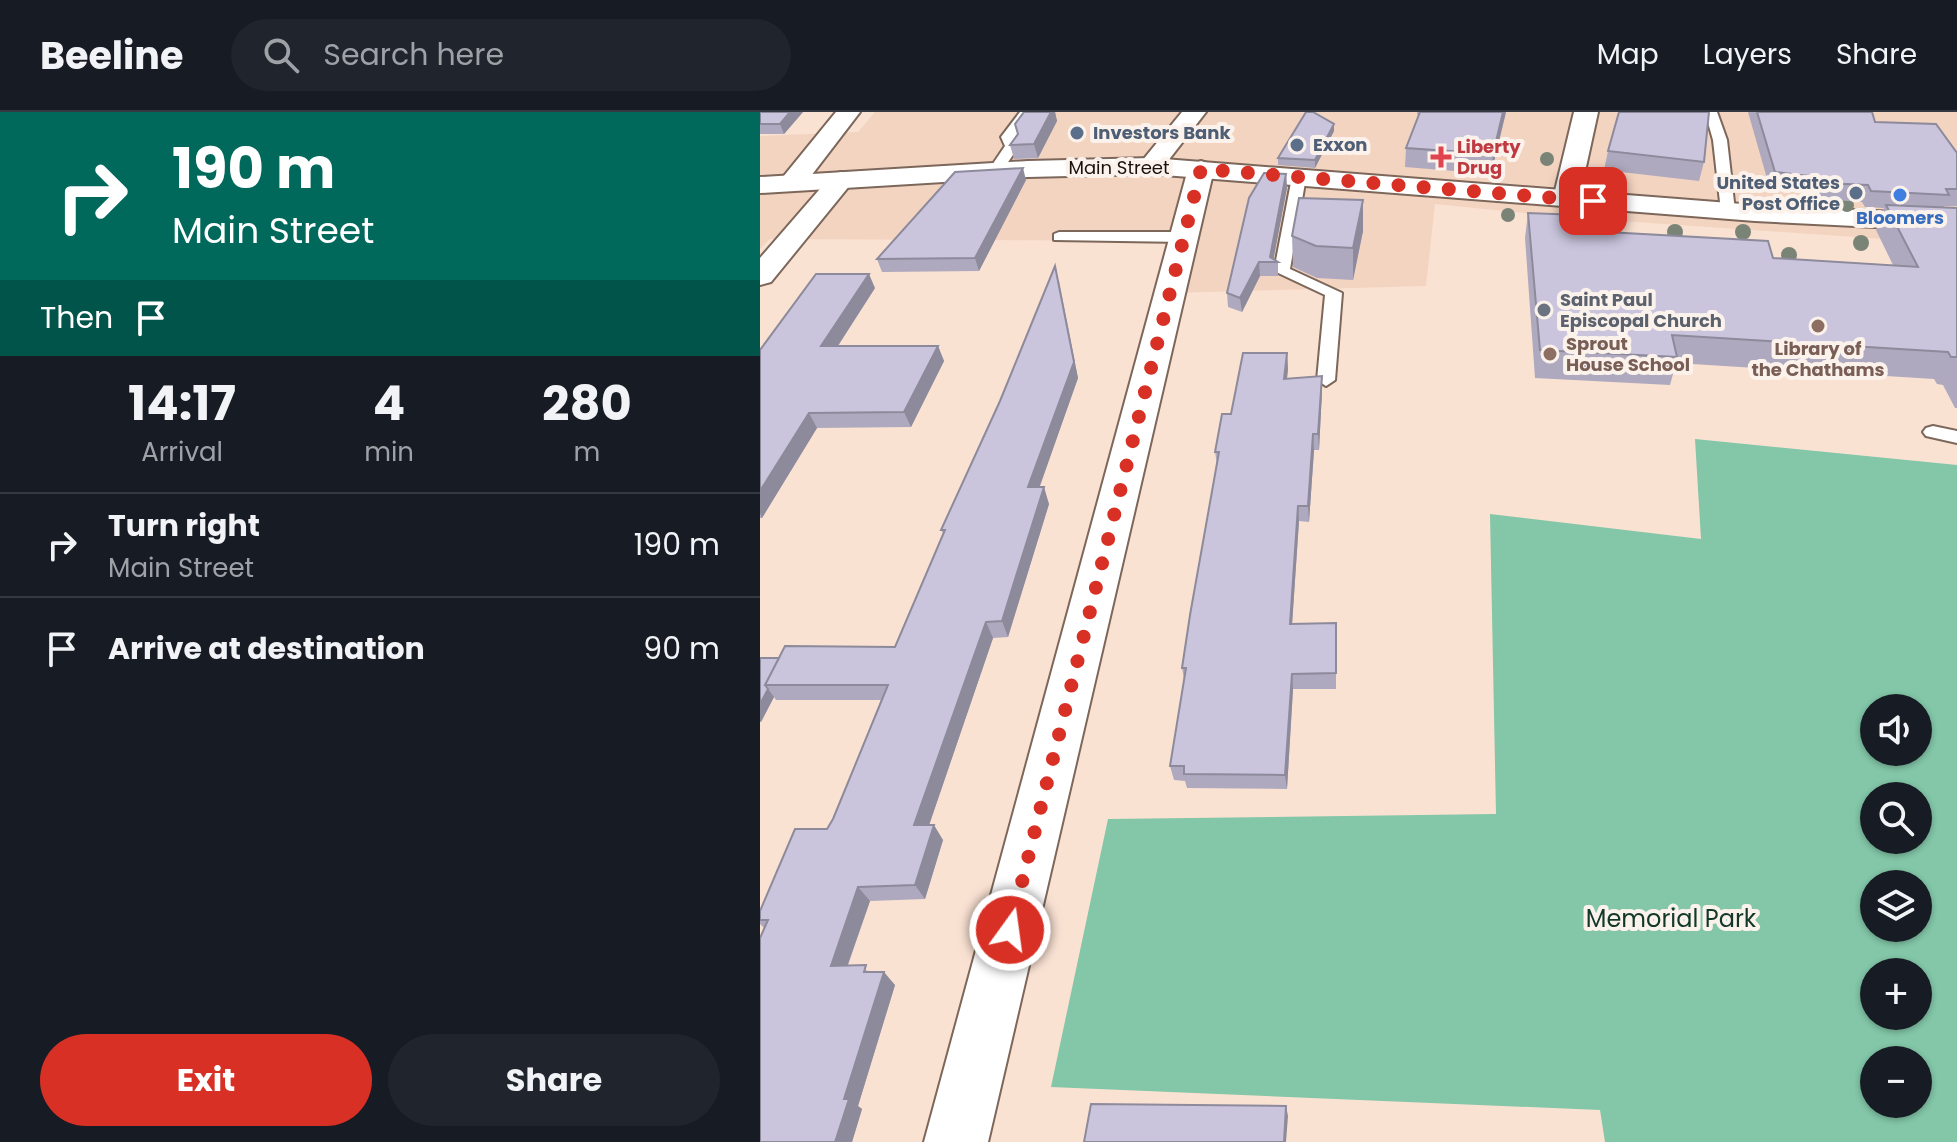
<!DOCTYPE html>
<meta charset="utf-8">
<style>
body{margin:0;font-family:Poppins,sans-serif;background:#20242c;color:#f1f3f6;height:100vh;display:flex;flex-direction:column;font-size:30px;white-space:nowrap}
*{box-sizing:border-box;margin:0}
p{font-size:26px;color:#9ea1a6}
.icon{flex:none;width:44px;height:44px;fill:none;stroke:currentColor;stroke-width:2;stroke-linecap:round;stroke-linejoin:round}
.map{position:relative;flex:1;overflow:hidden}
.panel{display:flex;flex-direction:column;background:#171b24;width:760px}
.panel>*{flex:none}
.top-card{background:#00695c;color:#fff;overflow:hidden}
.buttons{position:absolute;left:1100px;top:582px;display:grid;gap:16px}
.buttons a{display:grid;place-items:center;width:72px;height:72px;border-radius:50%;background:#171b24;box-shadow:0 2px 6px #0004;font-size:40px}
.pin{position:absolute;display:grid;place-items:center;width:68px;height:68px;color:#fff;margin:-34px;border-radius:16px;box-shadow:0 4px 12px #0006}
.me{position:absolute;width:88px;margin:-44px;rotate:14deg;stroke-linejoin:round;filter:drop-shadow(0 0 6px #0008)}
.turn{display:flex;align-items:center;gap:28px;height:168px;padding:0 40px;font-size:36px}
.turn .icon{width:104px;height:104px;stroke-width:2.5}
.turn b{display:block;font-size:56px;line-height:68px}
.then{display:flex;align-items:center;height:76px;padding:0 40px;background:#0003;gap:16px;font-size:30px}
.eta{display:flex;justify-content:space-evenly;align-items:center;height:136px;text-align:center}
.eta b{font-size:48px;font-weight:700;line-height:56px}
.cta{display:flex;gap:16px;margin-top:auto;padding:16px 40px}
.cta a{flex:1;height:92px;border-radius:48px;background:#d93025;color:#fff;font-size:32px;font-weight:700;line-height:92px;text-align:center}
.cta a+a{background:#20242c;color:#f1f3f6}
ul{padding:0;list-style:none}
li{display:flex;align-items:center;gap:24px;height:104px;padding:0 40px;border-top:2px solid #363941}
li div{flex:1}
li b{display:block;font-size:30px}
li em{font-style:normal}
header{display:flex;align-items:center;gap:48px;box-sizing:border-box;height:112px;padding:0 40px;background:#171b24;border-bottom:2px solid #363941}
header strong{font-size:38px}
nav{display:flex;gap:44px;margin-inline-start:auto;font-size:28px}
.search{width:560px;height:72px;background:#20242c;display:flex;align-items:center;gap:20px;box-sizing:border-box;padding:0 28px;border-radius:44px;color:#9ea1a6;font-size:30px}
main{display:flex;flex:1;min-height:0}
.map>svg:first-child{display:block}
.built{fill:#f3d4c1}
.green{fill:#83c6a8;fill-rule:evenodd}
.lines{fill:none;stroke-linecap:round;stroke-linejoin:round}
.lane-casing{stroke:#7c675a;stroke-width:4}
.street-casing{stroke:#7c675a;stroke-width:4}
.secondary-casing{stroke:#7c675a;stroke-width:4}
.primary-casing{stroke:#7c675a;stroke-width:4}
.lane{fill:#fff;fill-rule:evenodd}
.street{fill:#fff;fill-rule:evenodd}
.secondary{fill:#fff;fill-rule:evenodd}
.primary{fill:#fff;fill-rule:evenodd}
.tree{fill:#7a8476}
.wall{fill:#aea9be}
.shaded-wall{fill:#8d8a9b}
.building{fill:#cac5dd;stroke:#8d8a9b;stroke-width:2}
.route{stroke:#d93025;stroke-width:14;stroke-dasharray:0 25.2}
.service-dot{fill:#5c6f8a;stroke:#fcf2ec;stroke-width:3}
.health-dot{fill:#e0444e;stroke:#fcf2ec;stroke-width:3}
.shop-dot{fill:#3f7fe0;stroke:#fcf2ec;stroke-width:3}
.worship-dot{fill:#6b7280;stroke:#fcf2ec;stroke-width:3}
.education-dot{fill:#8d6e63;stroke:#fcf2ec;stroke-width:3}
.labels{text-anchor:middle;stroke-width:8;stroke-linejoin:round;paint-order:stroke}
.far-service-label{font-size:18px;font-weight:bold;fill:#4e5e75;stroke:#fcf2ec;text-anchor:start}
.far-health-label{font-size:18px;font-weight:bold;fill:#be3a42;stroke:#fcf2ec;text-anchor:start}
.far-street-label{font-size:18px;fill:#19110c;stroke:#fcf2ec}
.far-shop-label{font-size:18px;font-weight:bold;fill:#366cbe;stroke:#fcf2ec}
.far-worship-label{font-size:18px;font-weight:bold;fill:#5b616d;stroke:#fcf2ec;text-anchor:start}
.far-education-label{font-size:18px;font-weight:bold;fill:#785e54;stroke:#fcf2ec;text-anchor:start}
.near-park-label{font-size:24px;fill:#113829;stroke:#fcf2ec}
</style>
<header>
<strong>Beeline</strong>
<div class="search"><svg class="icon" aria-label="search" viewBox="0 0 24 24"><circle cx="10" cy="10" r="6"/><path d="M15 15l6 6"/></svg>Search here</div>
<nav><a>Map</a><a>Layers</a><a>Share</a></nav>
</header>
<main>
<section class="panel">
<div class="top-card">
<div class="turn"><svg class="icon" aria-label="right" viewBox="0 0 24 24"><path d="M7 20v-9h11M14 6l5 5-5 5"/></svg><div><b>190 m</b>Main Street</div></div>
<div class="then">Then<svg class="icon" aria-label="arrive" viewBox="0 0 24 24"><path d="M6 21V4h12l-3 4 3 4H6"/></svg></div>
</div>
<div class="eta">
<div><b>14:17</b><p>Arrival</p></div>
<div><b>4</b><p>min</p></div>
<div><b>280</b><p>m</p></div>
</div>
<ul>
<li><svg class="icon" aria-label="right" viewBox="0 0 24 24"><path d="M7 20v-9h11M14 6l5 5-5 5"/></svg><div><b>Turn right</b><p>Main Street</p></div><em>190 m</em></li>
<li><svg class="icon" aria-label="arrive" viewBox="0 0 24 24"><path d="M6 21V4h12l-3 4 3 4H6"/></svg><div><b>Arrive at destination</b></div><em>90 m</em></li>
</ul>
<div class="cta"><a>Exit</a><a>Share</a></div>
</section>
<div class="map">
<svg width="1197" height="1030" viewBox="0 0 1197 1030">
<rect width="100%" height="100%" fill="#fae2d3"/>
<path class="built" d="M115,0H1197V132L802,105L675,92L666,174L410,181L412,129L10,127L0,137V24L98,20Z"/>
<path class="green" d="M935,327L1197,353V1030H845L840,998L291,975L348,707L736,702L730,402L941,427ZM1158,596V640H1114V596ZM1158,684V728H1114V684ZM1114,772H1158V816H1114ZM1114,860H1158V904H1114ZM1158,948V992H1114V948Z"/>
<g class="lines">
<defs>
<path id="lane" d="M260,0H273L255,25L259,34L240,62H230L228,59L245,34L241,25Z
M945,0H957L967,28L975,99L973,102L968,103L961,99L953,28Z
M539,61L546,65L530,157L582,181L575,268L566,274L557,268L565,183L514,159L532,65Z
M299,120H424L432,125L424,130L294,128V122Z
M1173,314L1197,319V331L1166,324L1163,320L1166,316Z"/>
<path id="street" d="M422,0H446L400,59H382L378,54Z
M814,0H838L819,87L815,93H797L793,87Z
M441,49L450,52L454,57L228,1030H164L428,57L432,52Z
M81,60L90,63L94,68L90,73L11,170L0,173V146L72,63Z"/>
<path id="secondary" d="M76,0H100L41,77H23L19,71L23,65Z"/>
<path id="primary" d="M391,46L995,93L1197,103V119L995,109L391,62L268,65L0,81V65L268,49Z"/>
</defs>
<use href="#lane" class="lane-casing"/>
<use href="#street" class="street-casing"/>
<use href="#secondary" class="secondary-casing"/>
<use href="#primary" class="primary-casing"/>
<use href="#lane" class="lane"/>
<use href="#street" class="street"/>
<use href="#secondary" class="secondary"/>
<use href="#primary" class="primary"/>
</g>
<g class="tree">
<circle cx="787" cy="47" r="7"/>
<circle cx="847" cy="66" r="7"/>
<circle cx="1087" cy="93" r="7"/>
<circle cx="748" cy="103" r="7"/>
<circle cx="915" cy="120" r="8"/>
<circle cx="983" cy="120" r="8"/>
<circle cx="1101" cy="131" r="8"/>
<circle cx="1029" cy="143" r="8"/>
</g>
<path class="wall" d="M0,0H43L24,22H0Z
M264,0H295L297,9L278,46L254,47L250,33L258,22Z
M657,0H746L731,62L645,55L646,36L658,5Z
M988,0H1112L1115,10L1197,41V94H1184V95L1197,96V296H1195L1183,273L1177,272L1174,267L916,251L910,273L775,266L765,126L768,101L847,120L1013,146L1133,153L1116,118L1124,96L1105,95L1102,90L1059,87L1060,82L1010,77Z
M574,12V19L555,56L518,53V46Z
M848,39L944,50L939,69L844,58Z
M526,62L527,76L513,147L518,150V164H500L482,200L468,195L467,181Z
M266,68L219,159L122,160L117,147Z
M603,88V119L593,168L557,166L533,155L532,124Z
M299,169L318,266L279,375L289,392L248,525L233,526L169,713L183,728L165,787L110,789L88,853L112,860L135,873L98,994L102,997L92,1030H0L4,816L0,812V799L67,717L73,707L121,588H16L14,585L1,610H0V546H19L135,535L183,421L181,418Z
M115,176L78,234H178L184,249L151,315L57,316L2,406H0V238Z
M527,241L528,257L527,267L562,279L559,338H554L549,410L539,409L532,512L576,511V577H533L527,677L427,676L425,669L414,668L410,654L424,567L422,556L457,352L455,340L471,302Z"/>
<path class="shaded-wall" d="M30,0H43L24,22L20,12Z
M291,0H295L297,9L278,46L274,32Z
M743,0H746L731,62L733,42Z
M574,12V19L555,56V48Z
M263,56L266,68L219,159L215,146Z
M526,62L527,76L513,150L510,145Z
M603,88V119L593,168V136Z
M499,150L500,164L482,200L480,186Z
M295,154L318,266L274,391L268,375Z
M109,162L115,176L68,249L61,234Z
M178,234L184,249L151,315L144,300Z
M527,241L528,257L525,283L524,267Z
M562,264V279L559,338L558,322Z
M49,301L57,316L2,406L0,401V379Z
M553,322L554,338L549,410L548,394Z
M284,375L289,392L248,525L242,509Z
M538,394L539,409L531,528L530,512Z
M226,510L233,526L164,728L154,713Z
M532,562L533,577L527,677L525,663Z
M8,577L14,585L1,610L0,609V592Z
M174,713L183,728L165,787L155,773Z
M98,775L110,789L83,866L71,854Z
M124,860L135,873L98,994L102,997L92,1030H75L84,987Z
M526,994L528,1004L526,1030H524Z"/>
<path class="building" d="M0,0H30L20,12H0Z
M264,0H291L274,32L250,33L258,22L255,12Z
M546,0H553L574,12L555,48L518,46Z
M660,0H743L733,42L646,36Z
M859,0H949L944,50L848,39Z
M997,0H1112L1115,10L1176,12L1197,41V77H1186L1189,83L1111,79L1108,73L1065,71L1066,66L1015,60Z
M263,56L215,146L117,147L195,60Z
M504,61L526,62L510,145L518,150H499L480,186L467,181L489,86Z
M539,86L603,88L593,136L556,134L532,124Z
M1126,93L1197,96V245H1191L1188,240L912,223L917,245L780,238L768,101L845,104L847,120L1008,129L1013,146L1158,155Z
M295,154L314,250L268,375H284L256,464L242,509L226,510L154,713H174L155,773L98,775L71,854L106,853L104,860H124L84,987H89L75,1030H0V826L8,808H0V799L35,717H67L73,707L128,573H5L25,534L135,535L185,418H181L240,289Z
M56,162H109L61,234H178L144,300L49,301L0,379V238Z
M483,241H527L524,267L562,264L558,322H553L548,394H538L530,512L576,511V561L532,562L525,663L424,662V654H410L426,556H422L430,503L459,340H455L462,302H471Z
M0,546H19L5,573L8,577L0,592Z
M331,992L526,994L524,1030H324Z"/>
<g class="lines">
<path class="route" d="M250,818L441,57L833,89"/>
</g>
<g class="service-dot">
<circle cx="317" cy="21" r="8"/>
<circle cx="537" cy="33" r="8"/>
<circle cx="1096" cy="81" r="8"/>
</g>
<path class="health-dot" d="M677 33h8v8h8v8h-8v8h-8v-8h-8v-8h8z"/>
<circle class="shop-dot" cx="1140" cy="83" r="8"/>
<circle class="worship-dot" cx="784" cy="198" r="8"/>
<g class="education-dot">
<circle cx="1058" cy="214" r="8"/>
<circle cx="790" cy="242" r="8"/>
</g>
<g class="labels">
<g class="far-service-label">
<text x="333" y="27">Investors Bank</text>
<text x="553" y="39">Exxon</text>
<text x="1080" y="77" text-anchor="end">United States<tspan x="1080" dy="21">Post Office</tspan></text>
</g>
<g class="far-health-label">
<text x="697" y="41">Liberty<tspan x="697" dy="21">Drug</tspan></text>
</g>
<g class="far-street-label">
<text x="359" y="62">Main Street</text>
</g>
<g class="far-shop-label">
<text x="1140" y="112">Bloomers</text>
</g>
<g class="far-worship-label">
<text x="800" y="194">Saint Paul<tspan x="800" dy="21">Episcopal Church</tspan></text>
</g>
<g class="far-education-label">
<text x="806" y="238">Sprout<tspan x="806" dy="21">House School</tspan></text>
<text x="1058" y="243" text-anchor="middle">Library of<tspan x="1058" dy="21">the Chathams</tspan></text>
</g>
<g class="near-park-label">
<text x="911" y="815">Memorial Park</text>
</g>
</g>
</svg>
<div class="buttons">
<a><svg class="icon" aria-label="sound" viewBox="0 0 24 24"><path d="M4 9h4l5-4v14l-5-4H4zM17 9q2 3 0 6"/></svg></a>
<a><svg class="icon" aria-label="search" viewBox="0 0 24 24"><circle cx="10" cy="10" r="6"/><path d="M15 15l6 6"/></svg></a>
<a><svg class="icon" aria-label="layers" viewBox="0 0 24 24"><path d="M12 4l9 5-9 5-9-5zM3 14l9 5 9-5"/></svg></a>
<a>+</a>
<a>−</a>
</div>
<div class="pin" style="left:833px;top:89px;background:#d93025"><svg class="icon" aria-label="arrive" viewBox="0 0 24 24"><path d="M6 21V4h12l-3 4 3 4H6"/></svg></div>
<svg class="me" style="left:250px;top:818px" viewBox="-20 -20 40 40"><circle r="17" fill="#d93025" stroke="#fff" stroke-width="3"/><path d="M0-11L8 9 0 5-8 9z" fill="#fff"/></svg>
</div>
</main>
